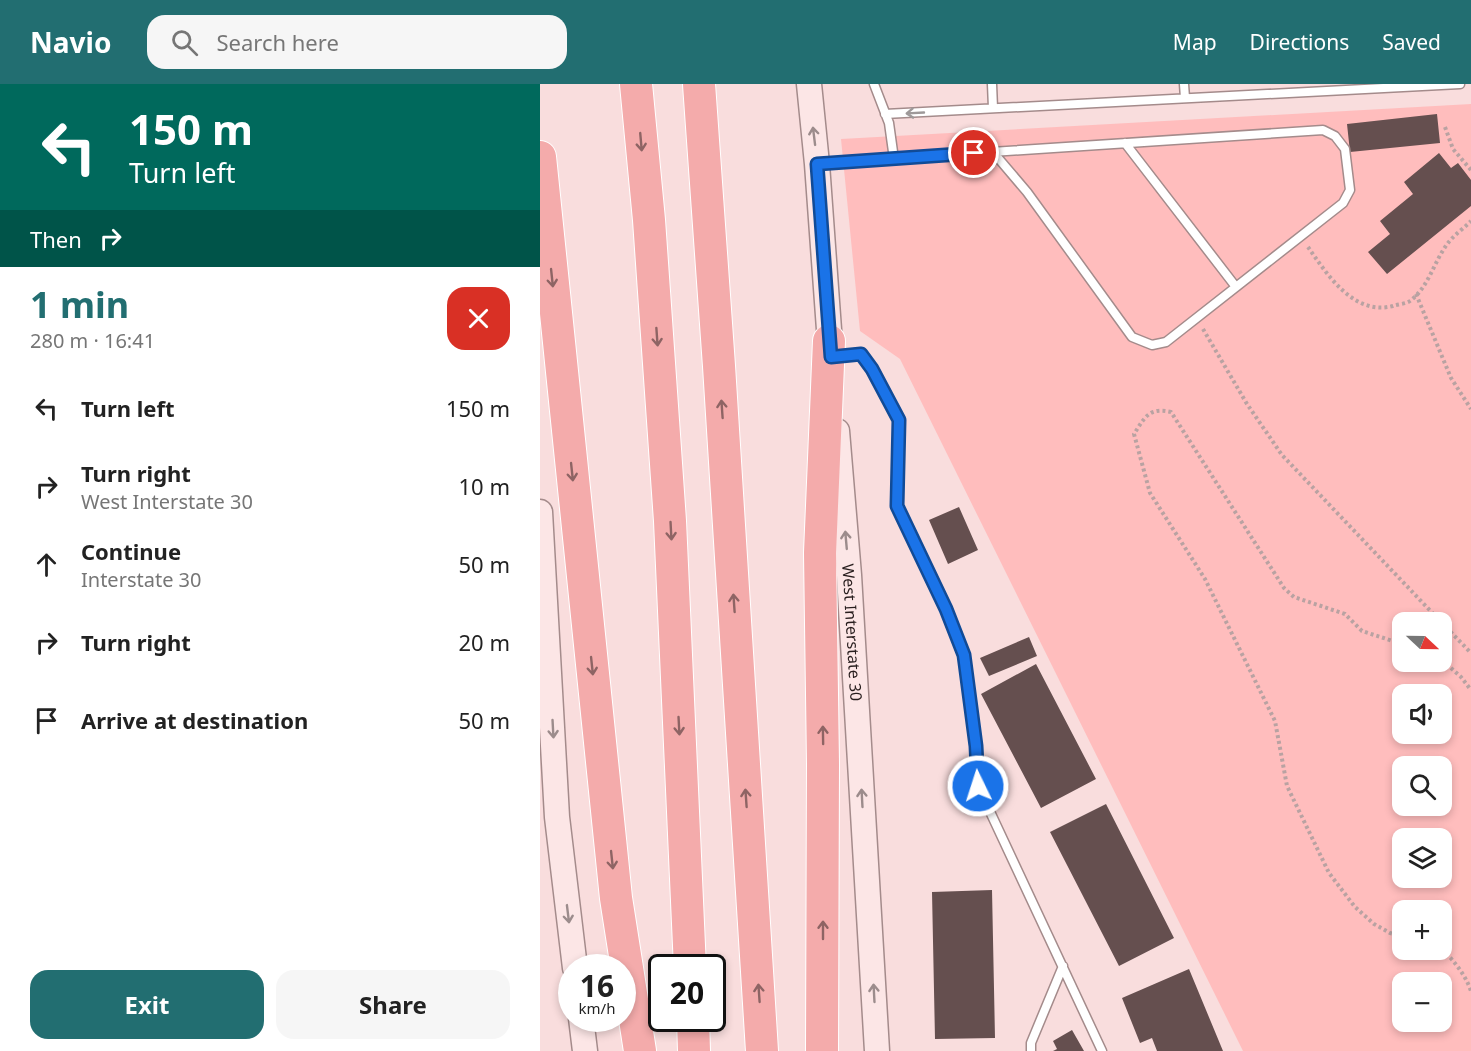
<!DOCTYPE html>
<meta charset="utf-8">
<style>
body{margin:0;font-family:"Noto Sans",sans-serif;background:#f6f6f6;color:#222;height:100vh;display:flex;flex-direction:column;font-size:22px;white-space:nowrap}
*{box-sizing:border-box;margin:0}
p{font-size:20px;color:#767676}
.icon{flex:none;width:33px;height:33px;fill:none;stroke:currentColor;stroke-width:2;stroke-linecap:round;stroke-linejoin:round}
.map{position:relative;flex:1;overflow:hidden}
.panel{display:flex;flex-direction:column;background:#fff;width:540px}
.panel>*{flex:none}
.hud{background:#00695c;color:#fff;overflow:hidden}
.needle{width:39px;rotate:112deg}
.fabs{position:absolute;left:852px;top:528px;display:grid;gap:12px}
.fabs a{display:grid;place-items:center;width:60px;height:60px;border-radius:12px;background:#fff;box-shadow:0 3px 9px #0003;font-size:30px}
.speed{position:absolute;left:18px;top:870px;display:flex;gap:12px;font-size:30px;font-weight:700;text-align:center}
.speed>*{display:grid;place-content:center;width:78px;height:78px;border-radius:50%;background:#fff;box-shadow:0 3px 9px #0003;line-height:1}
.speed small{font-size:15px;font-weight:400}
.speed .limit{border:3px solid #111;border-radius:9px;background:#fff;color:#111}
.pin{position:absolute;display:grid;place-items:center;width:51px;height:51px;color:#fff;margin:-26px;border:3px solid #fff;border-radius:50%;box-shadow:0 2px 6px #0007}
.me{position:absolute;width:66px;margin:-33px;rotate:356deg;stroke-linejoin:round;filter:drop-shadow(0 0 4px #0008)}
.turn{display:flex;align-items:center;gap:21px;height:126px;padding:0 30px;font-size:27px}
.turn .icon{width:78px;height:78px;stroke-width:2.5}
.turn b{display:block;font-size:42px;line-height:51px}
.then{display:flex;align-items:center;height:57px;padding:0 30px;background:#0003;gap:12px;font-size:22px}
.round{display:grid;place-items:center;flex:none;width:63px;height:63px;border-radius:18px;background:#f6f6f6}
.summary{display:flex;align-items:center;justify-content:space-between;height:102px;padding:0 30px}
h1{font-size:36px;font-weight:700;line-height:45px;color:#226e71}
.action{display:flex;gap:12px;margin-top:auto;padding:12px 30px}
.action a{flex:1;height:69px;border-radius:18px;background:#226e71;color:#fff;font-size:24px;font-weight:700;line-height:69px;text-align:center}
.action a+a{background:#f6f6f6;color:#222}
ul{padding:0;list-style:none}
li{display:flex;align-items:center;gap:18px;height:78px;padding:0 30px}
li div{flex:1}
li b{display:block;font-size:22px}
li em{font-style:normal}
header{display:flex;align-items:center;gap:36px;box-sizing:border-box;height:84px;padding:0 30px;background:#226e71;color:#fff}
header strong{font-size:28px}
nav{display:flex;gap:33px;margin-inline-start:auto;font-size:21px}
.search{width:420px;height:54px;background:#f6f6f6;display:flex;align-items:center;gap:15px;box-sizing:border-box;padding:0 21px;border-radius:18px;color:#767676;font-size:22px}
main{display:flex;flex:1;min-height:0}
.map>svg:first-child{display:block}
.green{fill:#ffbdbd;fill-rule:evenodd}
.building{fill:#654f4f}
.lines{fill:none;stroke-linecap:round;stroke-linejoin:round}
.lane-casing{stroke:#a48b8b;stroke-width:11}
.secondary-casing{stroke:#a48b8b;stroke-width:27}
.highway-casing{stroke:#fff;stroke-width:34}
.path{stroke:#b9a2a2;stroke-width:4;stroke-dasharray:3 3;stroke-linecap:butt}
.lane{stroke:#fff;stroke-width:8}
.secondary{stroke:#fce6e6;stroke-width:24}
.highway{stroke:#f4abab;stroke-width:32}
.oneway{stroke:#9e9999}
.oneway2{stroke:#9c8c8c}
.oneway3{stroke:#8e6464}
.route-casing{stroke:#114b97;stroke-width:15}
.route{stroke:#1a73e8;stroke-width:10}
.labels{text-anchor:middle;stroke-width:6;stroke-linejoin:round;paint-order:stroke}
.street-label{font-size:16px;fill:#271d1d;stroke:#fff}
</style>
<header>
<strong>Navio</strong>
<div class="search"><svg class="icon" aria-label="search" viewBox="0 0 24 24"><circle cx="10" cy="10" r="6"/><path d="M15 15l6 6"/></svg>Search here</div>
<nav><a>Map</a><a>Directions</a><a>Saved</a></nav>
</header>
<main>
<section class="panel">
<div class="hud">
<div class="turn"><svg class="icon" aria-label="left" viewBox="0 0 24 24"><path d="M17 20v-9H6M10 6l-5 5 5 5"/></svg><div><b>150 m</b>Turn left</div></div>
<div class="then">Then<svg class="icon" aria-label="right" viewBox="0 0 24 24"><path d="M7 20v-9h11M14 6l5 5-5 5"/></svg></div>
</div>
<div class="summary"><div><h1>1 min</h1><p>280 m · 16:41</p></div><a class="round" style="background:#d93025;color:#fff"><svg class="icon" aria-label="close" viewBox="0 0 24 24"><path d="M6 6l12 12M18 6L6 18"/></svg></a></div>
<ul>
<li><svg class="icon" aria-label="left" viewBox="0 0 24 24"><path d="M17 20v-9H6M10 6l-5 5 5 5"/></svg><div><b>Turn left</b></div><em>150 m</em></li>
<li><svg class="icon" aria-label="right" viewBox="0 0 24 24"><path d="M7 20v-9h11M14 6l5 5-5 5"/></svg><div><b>Turn right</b><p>West Interstate 30</p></div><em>10 m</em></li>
<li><svg class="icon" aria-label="ahead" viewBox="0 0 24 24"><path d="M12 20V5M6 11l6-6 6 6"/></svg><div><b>Continue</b><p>Interstate 30</p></div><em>50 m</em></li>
<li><svg class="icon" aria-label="right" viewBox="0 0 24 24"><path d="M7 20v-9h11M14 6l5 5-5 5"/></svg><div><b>Turn right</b></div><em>20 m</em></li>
<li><svg class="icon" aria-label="arrive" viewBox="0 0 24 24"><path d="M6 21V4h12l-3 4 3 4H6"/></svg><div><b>Arrive at destination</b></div><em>50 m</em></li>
</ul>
<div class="action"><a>Exit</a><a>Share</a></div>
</section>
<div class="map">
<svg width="931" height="967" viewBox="0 0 931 967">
<rect width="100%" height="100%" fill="#f9dddd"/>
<path class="green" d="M931,20V967H703L360,275L320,247L301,55ZM862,538H902V578H862ZM862,610H902V650H862ZM862,682H902V722H862ZM862,754H902V794H862ZM862,826H902V866H862ZM862,898H902V938H862Z"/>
<path class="building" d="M897,30L900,59L810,68L807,40Z
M899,69L911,84L918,79L931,96V122L847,190L828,168L850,150L840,137L873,110L864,98Z
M419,423L438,466L408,480L389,436Z
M489,553L497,572L449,592L440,574Z
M496,580L556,695L501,724L441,610Z
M566,720L634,854L579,882L510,748Z
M452,806L455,954L395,955L392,808Z
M649,885L683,967H617L612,954L600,959L582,914Z
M532,946L544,967H513L517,965L513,957Z"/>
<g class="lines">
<defs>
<path id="lane" d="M334,0L349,39L354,75
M452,0L453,24
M644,0L645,14
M345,30L920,0
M585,59L696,203
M278,80L301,78L783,46L795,52L805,65L810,106L803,119L626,258L612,261L592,253L487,108L453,68
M294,272L321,270L332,285L359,336L357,422L407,525L424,571L436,662L438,702L562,967
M491,967V959L523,882"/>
<g id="secondary">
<path d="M269,0L277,80L291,273"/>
<path id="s1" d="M297,347L309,491L337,967"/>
<path d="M0,428L17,733L35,884"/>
<path d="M41,934L45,967"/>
</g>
<path id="highway" d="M96,0L109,136L130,437L150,884
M159,0L179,282L222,967
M0,73L76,814L100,967
M153,934L154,967
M282,967L283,680L280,469L289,257"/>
</defs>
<use href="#lane" class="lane-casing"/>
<use href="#secondary" class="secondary-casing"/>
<use href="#highway" class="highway-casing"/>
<path class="path" d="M905,43L913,65L931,86
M768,163C787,190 813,232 853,222C858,220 866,220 870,217C889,203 894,177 908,159C914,151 924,144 931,137
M876,210L911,294L931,325
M663,245L707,320L742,371L901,538
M902,539L931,569
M862,560L822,547L805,530L754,513L744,504L631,328C609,323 605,333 594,350L610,409L665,495L735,637L747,702L789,789L815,823L834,840L850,849L862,852
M902,576L921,593L931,606
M902,865C914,877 925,890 931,907"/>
<use href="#lane" class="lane"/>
<use href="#secondary" class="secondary"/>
<use href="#highway" class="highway"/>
</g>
<defs><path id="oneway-shaft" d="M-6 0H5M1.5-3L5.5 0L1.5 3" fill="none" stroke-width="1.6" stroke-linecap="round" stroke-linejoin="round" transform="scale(1.5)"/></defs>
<use class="oneway" href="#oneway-shaft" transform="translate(375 29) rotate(177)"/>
<g class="oneway2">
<use href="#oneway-shaft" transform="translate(274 52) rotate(-97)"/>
<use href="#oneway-shaft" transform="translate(306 456) rotate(-95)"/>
<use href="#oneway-shaft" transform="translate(13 645) rotate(87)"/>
<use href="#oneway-shaft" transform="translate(322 714) rotate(-93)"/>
<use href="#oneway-shaft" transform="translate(28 830) rotate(83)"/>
<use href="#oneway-shaft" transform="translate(334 909) rotate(-93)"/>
</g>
<g class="oneway3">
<use href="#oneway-shaft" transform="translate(101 58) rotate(85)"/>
<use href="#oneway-shaft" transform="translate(12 194) rotate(84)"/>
<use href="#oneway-shaft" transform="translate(117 253) rotate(86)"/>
<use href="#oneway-shaft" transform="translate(182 325) rotate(-94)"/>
<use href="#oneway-shaft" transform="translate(32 388) rotate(84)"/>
<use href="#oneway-shaft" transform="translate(131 447) rotate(87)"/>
<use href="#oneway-shaft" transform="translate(194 519) rotate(-94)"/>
<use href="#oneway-shaft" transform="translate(52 582) rotate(84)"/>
<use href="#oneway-shaft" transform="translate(139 642) rotate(87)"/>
<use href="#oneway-shaft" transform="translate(283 651) rotate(-91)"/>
<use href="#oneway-shaft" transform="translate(206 714) rotate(-94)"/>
<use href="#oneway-shaft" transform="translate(72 776) rotate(84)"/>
<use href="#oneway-shaft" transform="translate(283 846) rotate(-90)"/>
<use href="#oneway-shaft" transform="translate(219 909) rotate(-94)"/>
</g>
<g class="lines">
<defs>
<path id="route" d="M434,69L277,80L291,273L321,270L332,285L359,336L357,422L406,525L424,571L436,662L438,702"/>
</defs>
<use href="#route" class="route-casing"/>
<use href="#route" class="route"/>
</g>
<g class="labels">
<g class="street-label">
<text dy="6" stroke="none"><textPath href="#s1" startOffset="202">West Interstate 30</textPath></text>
</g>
</g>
</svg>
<div class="fabs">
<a><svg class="needle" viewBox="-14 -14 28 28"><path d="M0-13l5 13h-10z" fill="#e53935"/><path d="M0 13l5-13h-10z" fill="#767676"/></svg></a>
<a><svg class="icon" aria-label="sound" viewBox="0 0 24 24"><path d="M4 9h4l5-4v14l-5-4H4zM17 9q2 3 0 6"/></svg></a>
<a><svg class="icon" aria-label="search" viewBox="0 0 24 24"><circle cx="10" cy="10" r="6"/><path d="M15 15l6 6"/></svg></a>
<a><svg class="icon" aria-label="layers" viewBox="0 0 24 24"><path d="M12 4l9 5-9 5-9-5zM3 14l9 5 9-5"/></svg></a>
<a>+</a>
<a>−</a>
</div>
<div class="speed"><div>16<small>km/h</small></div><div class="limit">20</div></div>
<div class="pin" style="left:434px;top:69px;background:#d93025"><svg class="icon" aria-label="arrive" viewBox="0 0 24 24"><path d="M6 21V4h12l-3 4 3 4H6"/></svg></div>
<svg class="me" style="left:438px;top:702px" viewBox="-20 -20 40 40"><circle r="17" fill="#1a73e8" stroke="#fff" stroke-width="3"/><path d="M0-11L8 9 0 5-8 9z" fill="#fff"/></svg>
</div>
</main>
